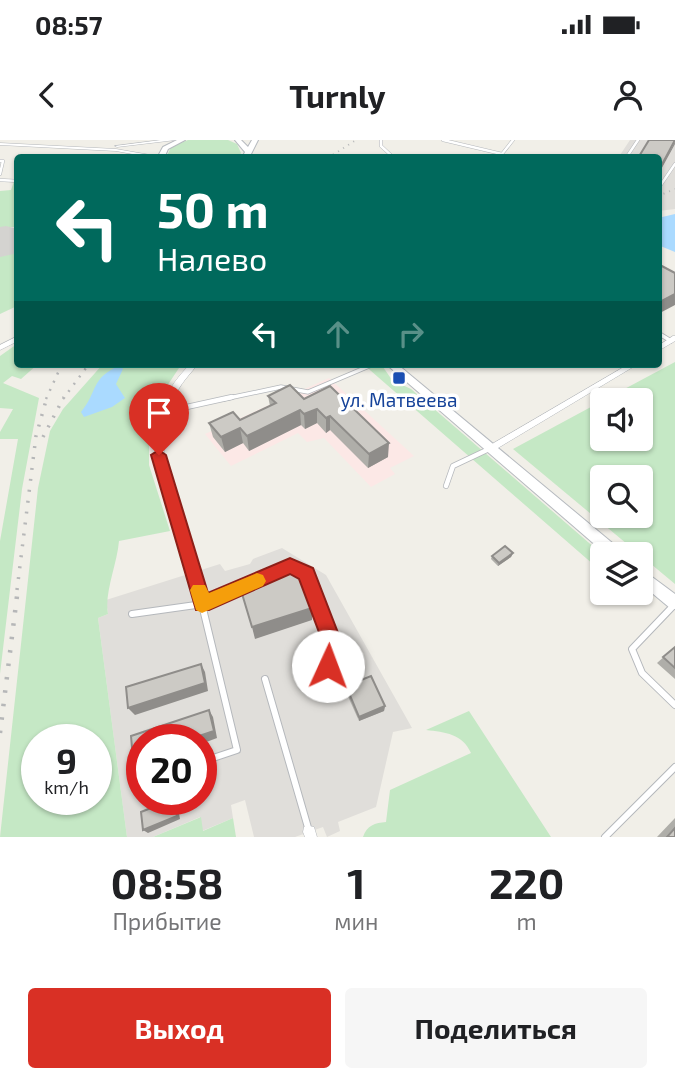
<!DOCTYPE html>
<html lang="ru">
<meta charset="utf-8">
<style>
body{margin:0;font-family:"Exo 2",sans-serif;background:#f6f6f6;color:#202124;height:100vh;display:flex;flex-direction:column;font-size:26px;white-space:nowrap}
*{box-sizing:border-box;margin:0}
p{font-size:23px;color:#757577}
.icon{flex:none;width:38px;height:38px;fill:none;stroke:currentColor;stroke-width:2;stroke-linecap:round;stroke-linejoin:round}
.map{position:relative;height:697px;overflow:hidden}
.panel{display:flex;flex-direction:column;background:#fff;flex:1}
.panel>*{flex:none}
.guide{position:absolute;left:14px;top:14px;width:648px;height:214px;border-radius:7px;box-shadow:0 2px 5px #0004;background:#00695c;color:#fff;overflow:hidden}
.tools{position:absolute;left:590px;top:248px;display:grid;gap:14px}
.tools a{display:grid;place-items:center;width:63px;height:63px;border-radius:7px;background:#fff;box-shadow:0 2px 5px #0004;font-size:35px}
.speed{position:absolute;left:21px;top:584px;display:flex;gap:14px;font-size:35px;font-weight:700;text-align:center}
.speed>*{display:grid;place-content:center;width:91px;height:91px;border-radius:50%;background:#fff;box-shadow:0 2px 5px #0004;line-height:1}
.speed small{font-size:18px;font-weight:400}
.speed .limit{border:10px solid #d22;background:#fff;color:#111}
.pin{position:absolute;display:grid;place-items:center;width:60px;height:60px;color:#fff;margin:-72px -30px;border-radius:50% 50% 50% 0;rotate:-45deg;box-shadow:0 0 7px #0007}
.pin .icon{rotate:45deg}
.me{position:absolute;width:77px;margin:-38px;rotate:2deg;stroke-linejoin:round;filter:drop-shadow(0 0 5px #0008)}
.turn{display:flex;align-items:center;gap:24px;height:147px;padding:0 28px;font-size:32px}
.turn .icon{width:91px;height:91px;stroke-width:2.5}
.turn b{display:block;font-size:49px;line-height:60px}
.lanes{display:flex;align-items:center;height:66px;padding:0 28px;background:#0003;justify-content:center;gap:35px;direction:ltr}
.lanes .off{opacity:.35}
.eta{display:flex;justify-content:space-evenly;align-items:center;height:119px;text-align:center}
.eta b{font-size:42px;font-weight:700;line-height:49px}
.button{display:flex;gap:14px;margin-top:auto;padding:14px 28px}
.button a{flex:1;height:80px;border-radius:7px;background:#d93025;color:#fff;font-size:28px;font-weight:700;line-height:80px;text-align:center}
.button a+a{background:#f6f6f6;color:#202124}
.status{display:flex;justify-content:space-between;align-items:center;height:49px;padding:0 35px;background:#fff;direction:ltr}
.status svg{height:19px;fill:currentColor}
header{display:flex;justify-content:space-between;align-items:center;height:91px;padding:0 28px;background:#fff;font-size:32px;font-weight:700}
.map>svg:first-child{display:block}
.industrial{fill:#e0deda;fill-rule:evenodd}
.medical{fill:#fce8e6}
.green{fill:#c5e8c5;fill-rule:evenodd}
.water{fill:#aadaff}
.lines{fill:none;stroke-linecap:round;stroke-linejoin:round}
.runway{fill:#d4d3d0;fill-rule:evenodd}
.lane-far3-casing{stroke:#b5b8bc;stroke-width:3.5}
.lane-far2-casing{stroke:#b5b8bc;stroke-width:5}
.lane-far1-casing{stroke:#b5b8bc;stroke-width:6}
.lane-casing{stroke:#b5b8bc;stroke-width:8}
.street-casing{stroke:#b5b8bc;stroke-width:1}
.secondary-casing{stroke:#b6babf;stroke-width:2}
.lane-far3{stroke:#fff;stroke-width:2.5}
.lane-far2{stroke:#fff;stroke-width:3.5}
.lane-far1{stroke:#fff;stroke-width:4.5}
.lane{stroke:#fff;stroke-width:6}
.street{fill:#fff;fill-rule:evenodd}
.secondary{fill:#fff;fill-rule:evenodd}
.rail-far3{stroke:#b6b7b8;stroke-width:2;stroke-dasharray:1 5;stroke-linecap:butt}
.rail-far2{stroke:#b6b7b8;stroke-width:2.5;stroke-dasharray:2 7;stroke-linecap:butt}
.rail-far1{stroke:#b6b7b8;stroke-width:3.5;stroke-dasharray:2 9;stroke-linecap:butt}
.rail{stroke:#b6b7b8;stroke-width:4.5;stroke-dasharray:2.5 11;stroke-linecap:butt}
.wall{fill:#afaea9}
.shaded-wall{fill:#8f8d8a}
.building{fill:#cccac5;stroke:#8f8d8a;stroke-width:2}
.route{fill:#d93025;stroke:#8d1f18;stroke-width:2}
.slow{fill:#f59e0b}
.transit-dot{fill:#1a4fb4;stroke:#fff;stroke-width:2.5}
.labels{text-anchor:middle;stroke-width:7;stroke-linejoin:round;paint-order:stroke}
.transit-label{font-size:19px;fill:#164399;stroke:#fff}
</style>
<div class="status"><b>08:57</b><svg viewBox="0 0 49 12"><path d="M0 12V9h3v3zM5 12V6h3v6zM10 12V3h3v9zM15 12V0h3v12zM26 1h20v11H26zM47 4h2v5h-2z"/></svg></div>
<header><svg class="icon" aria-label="back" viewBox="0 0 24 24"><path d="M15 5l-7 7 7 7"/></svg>Turnly<svg class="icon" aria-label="person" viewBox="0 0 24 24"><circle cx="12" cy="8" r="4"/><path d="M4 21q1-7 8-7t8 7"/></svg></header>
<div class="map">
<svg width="675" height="697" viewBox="0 0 675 697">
<rect width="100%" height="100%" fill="#f1efe8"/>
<path class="industrial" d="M630,0H675V69L658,71V18H618Z
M282,408L326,435L412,588L393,592L376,667L338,682L340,691L327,697L323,687L295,697H254L245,660L231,665L233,678L202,691L200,677L153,697H127L98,478L108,474L106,460L220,424L225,431L250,424L253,419ZM142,600H201V660H142Z"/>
<path class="medical" d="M329,238L414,316L390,328L395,334L371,347L324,298L307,302L298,293L231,326L205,294Z"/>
<path class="green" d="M188,0H228L237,4L241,13L238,17L166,18L171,7Z
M17,33V166L0,174V116H5L16,87H0V51L11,50Z
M17,204L18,224H38L21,239L12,236L3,243L39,258L22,349L0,534V401L18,299H0V292L13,269L0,268V216Z
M675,222V444L513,309L602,261V299H640V261H602ZM602,338H640V376H602Z
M103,224L181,225L149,273V325L170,391L119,401C117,425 104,453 108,474L98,478L127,697H0L38,348L50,291L63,269ZM37,600H96V660H37Z
M363,224H381L392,240L411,249L603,415L602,432Z
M469,571L551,697H363C367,685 375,683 386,682L390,650L471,613C463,594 445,592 426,590Z
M201,677L203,691L233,678L236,697H153Z"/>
<path class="water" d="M675,74V112L658,105V78Z
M120,225L123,229L116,244L125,258L112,267L84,277L81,272C99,250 89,240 120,225Z"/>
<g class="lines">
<path class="runway" d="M6,86L18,89V113L0,117V87Z"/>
<defs>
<path id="lane-far3" d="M381,0V6L394,18
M443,0L502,14L513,0
M626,18L638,0
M0,21H3L0,34
M0,40L18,41
M658,49L675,24"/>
<path id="lane-far2" d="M658,193L671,201
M224,259L281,247L308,252L374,224"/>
<path id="lane-far1" d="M164,272L232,257
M446,346L453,326L489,309
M194,433L198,450
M236,450L290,426L307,434L313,450"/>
<path id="lane" d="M198,448L237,610L201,622
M312,448L336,511L321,541
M675,464L632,509L642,533L675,565
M132,474L203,464L240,448
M265,539L309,691
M605,697L675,627"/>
<path id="street" d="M161,0H176L117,7L115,6Z
M0,3L116,9L162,17L154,18L116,11L0,5Z
M18,196V201L0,210V205Z
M673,196H675V201L658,211V206Z
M190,224H198C191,233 183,241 178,250C145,307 179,376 199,432L197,435L194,436L191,435L189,432C169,373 139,310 170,250C175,240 183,232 190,224Z
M629,224H638L493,311H487L486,309L487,307Z
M309,686L314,687L317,697H305L303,692L304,687Z"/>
<path id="secondary" d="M177,0H185L168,9L164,18H157L163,7Z
M235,0H241L248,7L252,0H258L249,18H242L245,12Z
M386,224H397L622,411L624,415H607Z
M640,428L675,454V469L670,468L640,443Z"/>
</defs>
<use href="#lane-far3" class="lane-far3-casing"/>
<use href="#lane-far2" class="lane-far2-casing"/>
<use href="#lane-far1" class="lane-far1-casing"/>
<use href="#lane" class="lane-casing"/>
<use href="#street" class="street-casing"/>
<use href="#secondary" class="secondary-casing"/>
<use href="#lane-far3" class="lane-far3"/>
<use href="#lane-far2" class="lane-far2"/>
<use href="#lane-far1" class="lane-far1"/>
<use href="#lane" class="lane"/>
<use href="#street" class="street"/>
<use href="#secondary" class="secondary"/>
<path class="rail-far3" d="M328,18L356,0
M658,56L675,49"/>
<path class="rail-far2" d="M46,259L62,224
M63,259L89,224"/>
<path class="rail-far1" d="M43,297L64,257
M17,450L36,296L47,257"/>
<path class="rail" d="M0,593L18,448"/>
</g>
<path class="wall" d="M330,246L388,317L368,328L330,290L326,293L317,283L305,289L301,285L249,311L243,303L225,312L213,297L209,283L240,280L270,266L268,256L304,259Z
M513,413L511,417L498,426L491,419L492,416Z
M675,507V539L657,523Z
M346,546L385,566L384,571L359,581L346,552Z
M675,678V697H657Z"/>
<path class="shaded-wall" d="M675,2V4L658,35V32Z
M675,154V165L658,174V163Z
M317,269V283L305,289L304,274Z
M300,270L301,285L249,311L247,296Z
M330,276V290L326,293V278Z
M240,288L243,303L225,312L221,297Z
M389,303L388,317L368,328L369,314Z
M513,413L511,417L498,426L499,423Z
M312,468V480L255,499L252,487Z
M201,524L205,532L208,551L135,575L128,568Z
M385,566L384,571L359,581V577Z
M209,570L213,577L217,598L201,604V600H187Z
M142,616V624L140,625L133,619Z
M174,660L177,662L180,679L148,693L143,690Z"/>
<path class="building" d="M649,0H675L658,32V18H638Z
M658,124L675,133V154L658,163Z
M290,245L304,259L330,246L389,303L369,314L330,276L326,278L317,269L304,274L300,270L247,296L240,288L221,297L209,283L233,272L240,280L276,263L268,256Z
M505,406L513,413L499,423L492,416Z
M298,430L312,468L252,487L240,447Z
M675,507V528L663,517Z
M201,524L205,543L128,568L126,547Z
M371,536L385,566L359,577L346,546Z
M209,570L214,591L187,600H142V616L133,619L131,596Z
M171,660H174L177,676L143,690L141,672Z
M675,688V697H667Z"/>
<path class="route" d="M159,310L166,315L208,453L290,418L313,428L345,511L335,533L328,536L321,533L318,526L326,511L299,439L290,434L209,470H196L151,315Z"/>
<path class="slow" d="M257,433L263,435L266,441L263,446L202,473L196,470L190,450L193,445H205L209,453Z"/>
<rect class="transit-dot" x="392" y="231" width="14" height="14" rx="3.5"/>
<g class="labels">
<g class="transit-label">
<text x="399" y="267">ул. Матвеева</text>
</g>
</g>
</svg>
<div class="tools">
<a><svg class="icon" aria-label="sound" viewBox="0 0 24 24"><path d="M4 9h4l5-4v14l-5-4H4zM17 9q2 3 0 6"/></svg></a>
<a><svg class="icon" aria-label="search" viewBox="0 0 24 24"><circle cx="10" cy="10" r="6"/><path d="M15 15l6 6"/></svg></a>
<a><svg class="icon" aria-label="layers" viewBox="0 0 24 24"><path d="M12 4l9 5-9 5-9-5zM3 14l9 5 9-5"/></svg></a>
</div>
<div class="speed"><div>9<small>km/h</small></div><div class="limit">20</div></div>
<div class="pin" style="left:159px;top:315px;background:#d93025"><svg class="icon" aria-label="arrive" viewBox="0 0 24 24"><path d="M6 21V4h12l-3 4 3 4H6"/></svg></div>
<svg class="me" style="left:328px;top:526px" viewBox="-20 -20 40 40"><circle r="19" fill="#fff"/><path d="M0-13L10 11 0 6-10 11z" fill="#d93025"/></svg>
<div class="guide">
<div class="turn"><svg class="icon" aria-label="left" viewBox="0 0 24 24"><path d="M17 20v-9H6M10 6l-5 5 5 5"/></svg><div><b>50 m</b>Налево</div></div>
<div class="lanes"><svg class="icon" aria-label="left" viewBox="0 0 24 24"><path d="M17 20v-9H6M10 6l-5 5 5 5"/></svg><svg class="icon off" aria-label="ahead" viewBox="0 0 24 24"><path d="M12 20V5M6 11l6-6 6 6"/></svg><svg class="icon off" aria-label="right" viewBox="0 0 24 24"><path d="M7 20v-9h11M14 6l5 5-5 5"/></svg></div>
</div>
</div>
<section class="panel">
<div class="eta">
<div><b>08:58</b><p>Прибытие</p></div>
<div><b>1</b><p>мин</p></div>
<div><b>220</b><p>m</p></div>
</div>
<div class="button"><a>Выход</a><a>Поделиться</a></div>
</section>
